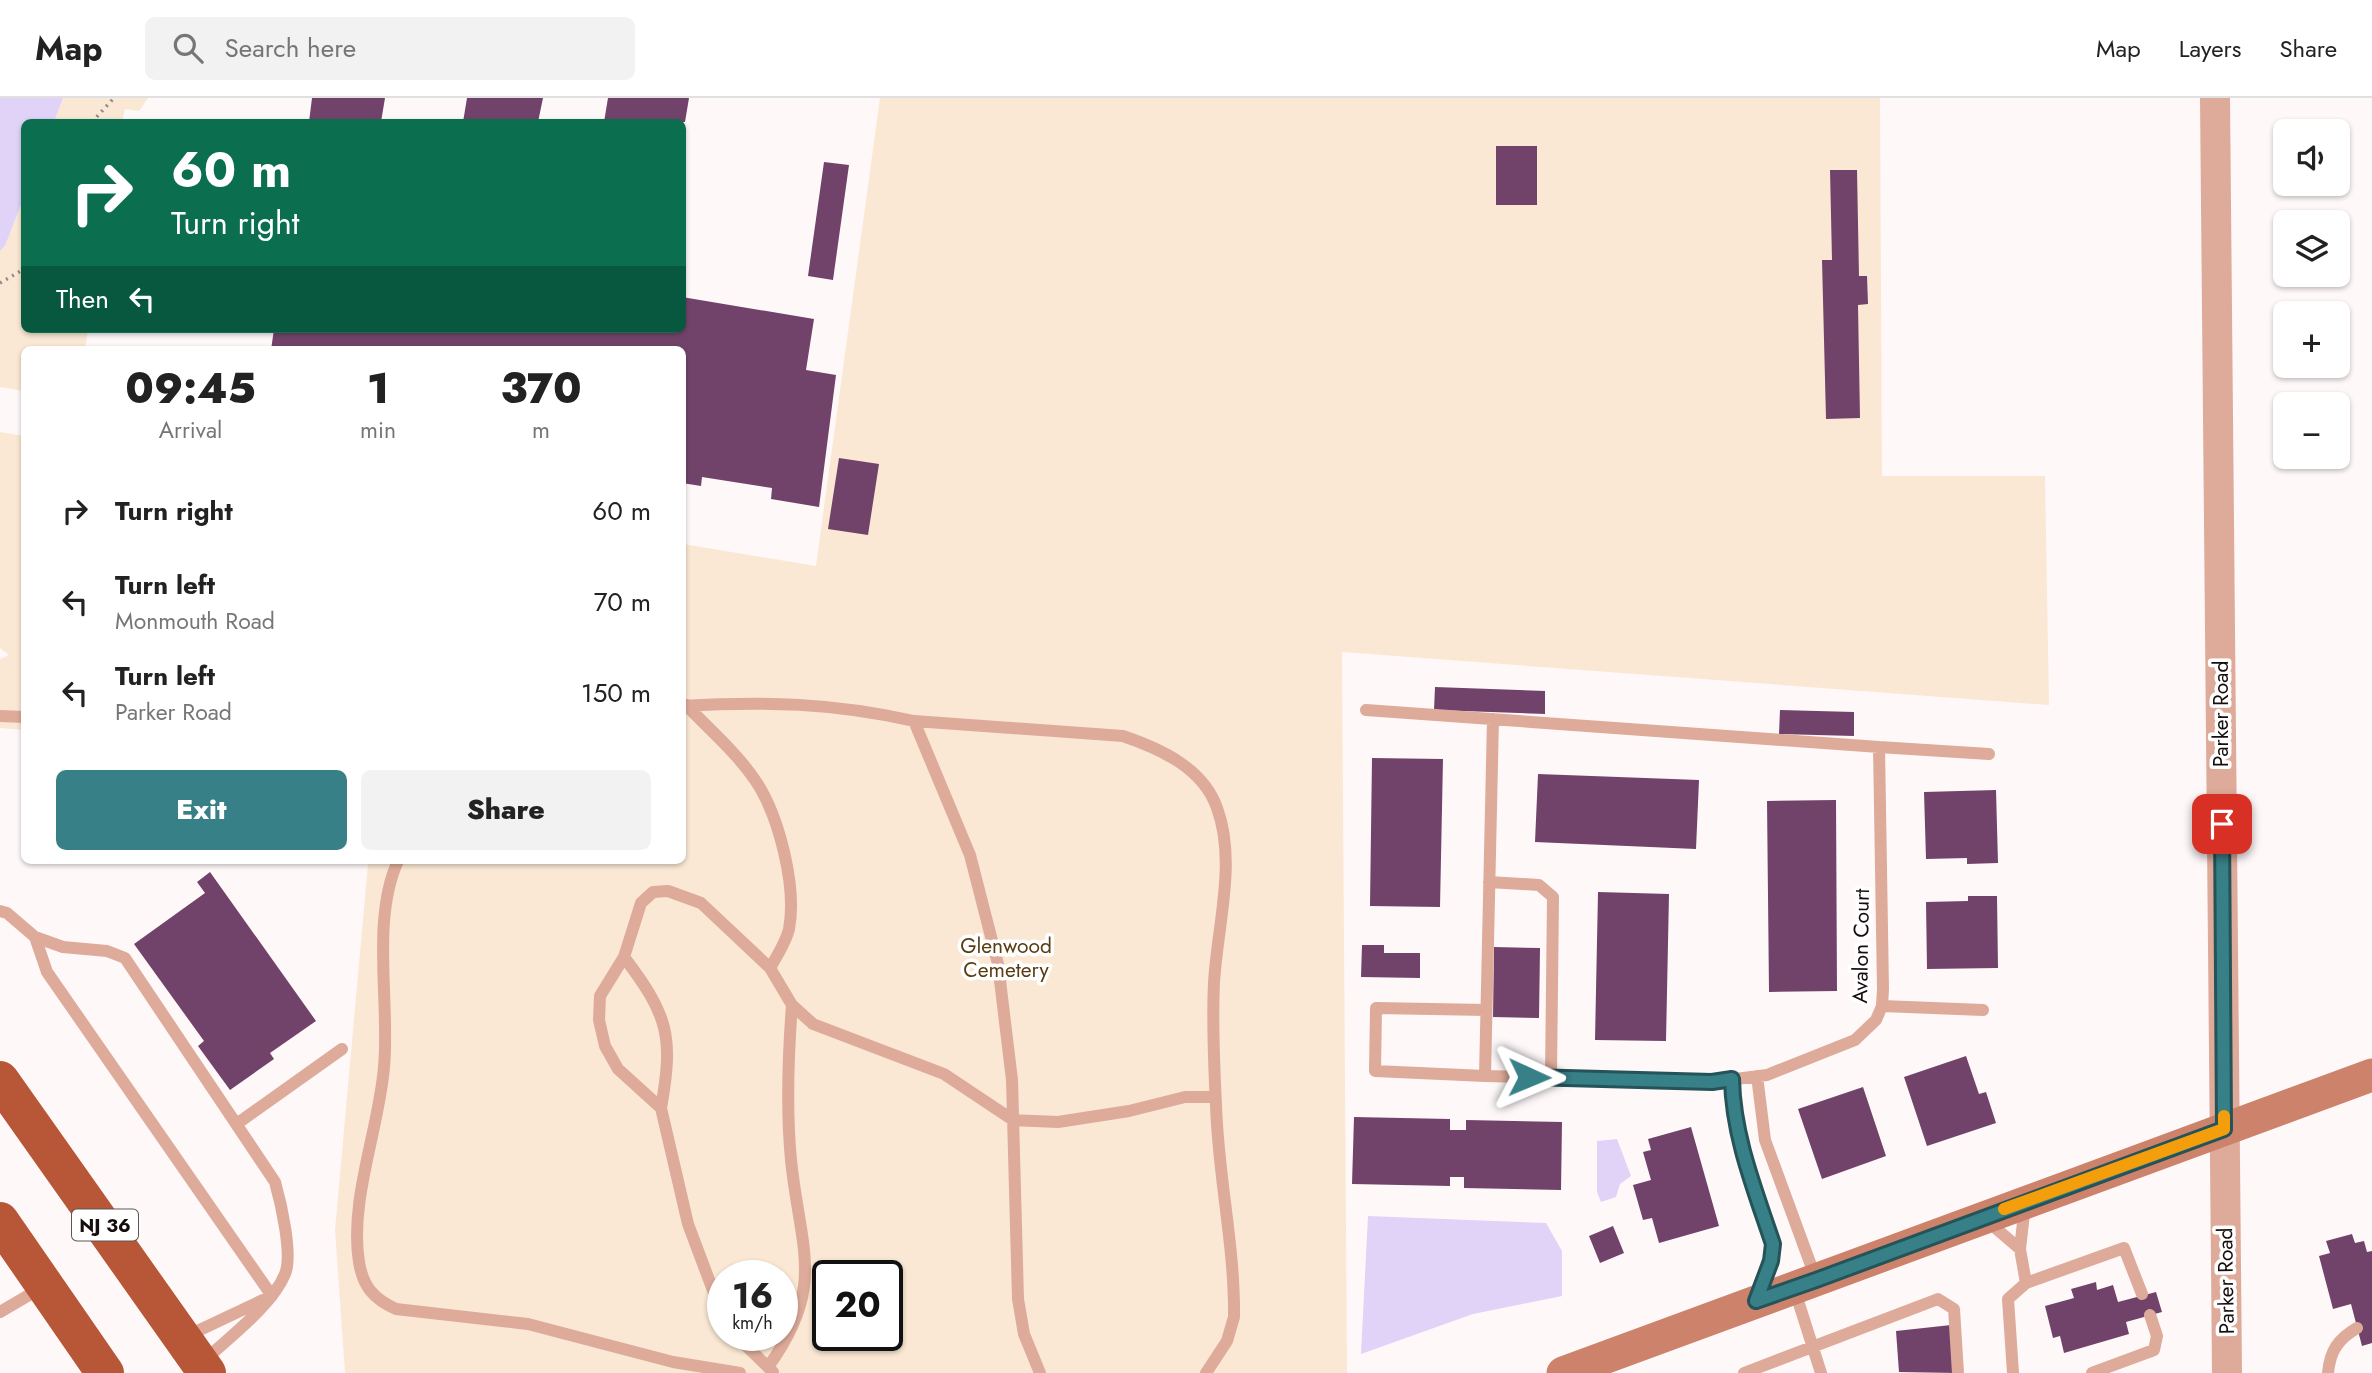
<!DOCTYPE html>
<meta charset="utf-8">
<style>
body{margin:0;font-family:Jost,sans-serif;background:#f2f2f2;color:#222;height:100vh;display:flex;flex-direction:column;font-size:26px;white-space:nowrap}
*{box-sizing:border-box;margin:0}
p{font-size:23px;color:#767676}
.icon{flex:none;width:38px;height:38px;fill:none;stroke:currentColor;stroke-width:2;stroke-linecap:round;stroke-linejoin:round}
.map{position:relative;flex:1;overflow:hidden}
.details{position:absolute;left:21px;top:248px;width:665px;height:518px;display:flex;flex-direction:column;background:#fff;border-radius:10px;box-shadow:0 2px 5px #0004}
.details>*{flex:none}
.hud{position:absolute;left:21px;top:21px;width:665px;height:214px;border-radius:10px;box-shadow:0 2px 5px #0004;background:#0b6e4f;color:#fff;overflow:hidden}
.tools{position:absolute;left:2273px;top:21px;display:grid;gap:14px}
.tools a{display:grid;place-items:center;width:77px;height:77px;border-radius:10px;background:#fff;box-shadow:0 2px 5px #0004;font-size:35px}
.speed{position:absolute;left:707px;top:1162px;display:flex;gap:14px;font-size:35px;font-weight:700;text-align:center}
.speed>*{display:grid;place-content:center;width:91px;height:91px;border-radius:50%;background:#fff;box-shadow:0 2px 5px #0004;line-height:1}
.speed small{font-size:18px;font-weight:400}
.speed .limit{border:4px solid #111;border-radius:10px;background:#fff;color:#111}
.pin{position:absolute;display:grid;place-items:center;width:60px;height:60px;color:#fff;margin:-30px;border-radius:14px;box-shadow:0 4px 10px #0006}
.me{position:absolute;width:77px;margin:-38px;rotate:91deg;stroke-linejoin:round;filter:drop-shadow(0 0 5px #0008)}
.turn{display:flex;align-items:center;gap:24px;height:147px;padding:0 35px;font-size:32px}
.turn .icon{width:91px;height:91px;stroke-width:2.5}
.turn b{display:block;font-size:49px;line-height:60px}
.then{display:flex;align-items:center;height:66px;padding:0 35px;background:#0003;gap:14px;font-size:26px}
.eta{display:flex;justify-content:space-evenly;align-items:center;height:119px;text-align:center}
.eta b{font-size:42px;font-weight:800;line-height:49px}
.cta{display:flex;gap:14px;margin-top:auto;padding:14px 35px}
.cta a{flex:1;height:80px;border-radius:10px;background:#388088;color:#fff;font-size:28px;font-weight:800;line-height:80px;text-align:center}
.cta a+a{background:#f2f2f2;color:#222}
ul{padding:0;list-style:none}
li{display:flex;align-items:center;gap:21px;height:91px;padding:0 35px}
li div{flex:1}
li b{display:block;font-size:26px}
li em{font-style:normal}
header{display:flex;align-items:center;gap:42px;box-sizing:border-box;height:98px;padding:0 35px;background:#fff;border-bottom:2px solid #e0e0e0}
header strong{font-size:33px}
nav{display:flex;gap:38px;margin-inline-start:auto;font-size:24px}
.search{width:490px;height:63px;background:#f2f2f2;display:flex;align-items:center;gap:18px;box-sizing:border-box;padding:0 24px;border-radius:10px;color:#767676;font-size:26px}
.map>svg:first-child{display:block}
.green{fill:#fae8d4;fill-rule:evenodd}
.water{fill:#e0d3f7}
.building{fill:#72436a}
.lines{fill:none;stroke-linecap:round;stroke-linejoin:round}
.path{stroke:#91898a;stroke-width:3.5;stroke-dasharray:2 5;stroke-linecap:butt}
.service{stroke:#deab9a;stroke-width:12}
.tertiary{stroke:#deab9a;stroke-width:30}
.secondary{stroke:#cd836b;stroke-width:33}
.trunk{stroke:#b85737;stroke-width:38}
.route-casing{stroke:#245358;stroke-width:18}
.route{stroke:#388088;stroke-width:12}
.slow{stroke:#f59e0b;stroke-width:12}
.labels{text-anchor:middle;stroke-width:7;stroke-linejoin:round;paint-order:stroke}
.shield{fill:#fff;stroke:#5c5656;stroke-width:2}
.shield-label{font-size:19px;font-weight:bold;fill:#160d0e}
.street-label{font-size:21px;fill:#160d0e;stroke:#fff}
.park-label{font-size:21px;fill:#5a3c13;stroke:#fff}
</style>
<header>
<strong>Map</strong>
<div class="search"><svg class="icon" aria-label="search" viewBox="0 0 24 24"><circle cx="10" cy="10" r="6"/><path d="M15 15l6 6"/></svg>Search here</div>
<nav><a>Map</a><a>Layers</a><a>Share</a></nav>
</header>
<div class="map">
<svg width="2372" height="1275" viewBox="0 0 2372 1275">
<rect width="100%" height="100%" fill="#fef8f9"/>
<path class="green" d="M63,0H148L139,13L125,11L122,24H54Z
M880,0H1880L1882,378H2045L2049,607L1342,554L1347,1275H345L335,1132L368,766L365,763H682L683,446L816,468ZM723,1178H782V1237H723ZM828,1178H887V1237H828Z
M24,99V231H88L85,252H24V293L0,289V153L5,148Z
M0,334L24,338V632L0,630V561L9,557L0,550Z"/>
<path class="water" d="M0,0H63L54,24H24V99L5,148L0,153Z
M1617,1041L1631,1078L1620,1086L1616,1099L1601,1104L1597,1094V1043Z
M1368,1118L1546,1125L1562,1153V1198L1473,1216L1361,1256Z"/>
<path class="building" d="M312,0H385L381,24H309Z
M467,0H543L538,24H463Z
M608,0H689L685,24H604Z
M1496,48H1537V107H1496Z
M824,64L849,67L833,182L808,178Z
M1830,72H1857L1859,178H1867L1868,206L1858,207L1860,320L1826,321L1822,162H1832Z
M682,199L814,221L806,272L836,277L819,409L771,401L772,390L702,379L701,388L682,385V252H271L274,231H682Z
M839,360L879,366L868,437L828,431Z
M1435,589L1545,593V616L1434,612Z
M1780,612L1854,614V638L1779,636Z
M1372,660L1443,661L1440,809L1370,808Z
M1538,676L1699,682L1696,751L1535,744Z
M1996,692L1998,765L1967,766V760L1926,761L1924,694Z
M1836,702L1837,893L1769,894L1767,703Z
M210,774L316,923L270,955L274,961L230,992L198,948L204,943L134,846L205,795L197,784Z
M1598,794L1669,796L1666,943L1595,942Z
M1968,798H1997L1998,870L1927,871L1926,804L1968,803Z
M1362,847H1384V855H1420V880L1361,879Z
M1494,849L1540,850L1539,920L1493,919Z
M1966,958L1979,996L1986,994L1996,1025L1927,1048L1904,979Z
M1863,989L1886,1058L1822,1081L1798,1011Z
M1354,1019L1450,1021V1032H1466V1022L1562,1024L1561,1092L1464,1090V1079H1450V1088L1352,1086Z
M1691,1029L1719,1128L1659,1145L1652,1120L1643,1122L1633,1087L1651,1082L1643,1054L1651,1052L1648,1041Z
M1613,1128L1624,1155L1600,1165L1589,1138Z
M2352,1136L2355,1145L2364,1143L2367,1154L2372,1153V1245L2362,1248L2351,1206L2333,1211L2319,1158L2330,1155L2326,1143Z
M2096,1184L2097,1192L2113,1187L2118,1204L2156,1194L2162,1214L2126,1224L2129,1236L2064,1255L2060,1238L2053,1240L2045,1208L2074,1200L2071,1191Z
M1951,1227L1956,1275L1899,1274L1896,1233Z"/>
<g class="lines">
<path class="path" d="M92,24L114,0
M0,185L24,171"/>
<path class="service" d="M686,607C709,631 736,654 755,682C779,717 797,789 789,831C786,844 777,858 770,870
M682,608C765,603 834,605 914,623L970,757L998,866L1012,982L1018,1201L1024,1236L1040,1275
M1366,612L1879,649L1883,891L1882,908L1876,922L1855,942L1767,977L1712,984L1485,978L1493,621
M0,618L24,619
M914,623L1123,638C1161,651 1203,670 1217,710C1237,764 1217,829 1214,885C1212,925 1214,967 1216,1007C1218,1078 1235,1149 1234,1219L1227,1243L1206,1275
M1879,649L1989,656
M398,763C371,821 390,906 384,969C379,1031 349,1103 359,1164C363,1189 374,1201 396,1211L528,1226L673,1264L740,1275
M1489,784L1539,787L1553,799L1551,979
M0,813L7,815L35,839L63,849L107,853L125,860L275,1084C281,1105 293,1157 285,1176C272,1208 228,1240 203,1264
M35,839L47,874L272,1198
M624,859C668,917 674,938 661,1010
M1882,908L1983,912
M1485,978L1375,973L1376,910L1486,912
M1757,978L1765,1042L1816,1181
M1732,981V1011L1738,1039L1773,1146L1759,1197
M238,1025L342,951
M1985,1121L2020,1151
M2026,1185L2124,1150L2142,1196
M1794,1190L1821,1275
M0,1214L41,1190
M723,1219L688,1126L661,1010L618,971L605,948L599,922L600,898L624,859L641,805L653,794L668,793L701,805L770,870L792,907L813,926L944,976L1013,1022L1058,1024L1129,1013L1185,999H1215
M735,1237L773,1274
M187,1238L263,1202
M768,1269C827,1188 800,1151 791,1062C786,1010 788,959 792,907
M1744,1275L1938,1201L1954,1211L1958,1275
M2013,1275L2008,1201L2026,1185L2020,1151L2025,1107
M2092,1275L2154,1252L2157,1238L2150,1217
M2328,1275C2330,1253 2338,1241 2357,1230"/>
<path class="tertiary" d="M2215,0L2227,1275"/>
<path class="secondary" d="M1563,1275L2372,977"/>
<path class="trunk" d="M0,982L207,1275
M0,1123L105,1275"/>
</g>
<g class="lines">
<defs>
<path id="route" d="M1529,979L1712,984L1732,981C1733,1038 1755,1092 1773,1146L1771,1163L1756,1203L1816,1182L2224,1031L2222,726"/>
</defs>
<use href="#route" class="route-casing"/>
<use href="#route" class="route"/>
<path class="slow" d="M2004,1111L2224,1031V1018"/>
</g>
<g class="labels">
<rect class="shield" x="72" y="1111.5" width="66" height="31" rx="5"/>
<g class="shield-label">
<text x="105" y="1134">NJ 36</text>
</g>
<g class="street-label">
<text transform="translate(2221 616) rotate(-90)" y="7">Parker Road</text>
<text transform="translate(1861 848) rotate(-89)" y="7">Avalon Court</text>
<text transform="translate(2226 1183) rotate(-91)" y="7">Parker Road</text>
</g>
<g class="park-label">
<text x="1006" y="855">Glenwood<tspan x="1006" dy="24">Cemetery</tspan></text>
</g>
</g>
</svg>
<div class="tools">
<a><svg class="icon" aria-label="sound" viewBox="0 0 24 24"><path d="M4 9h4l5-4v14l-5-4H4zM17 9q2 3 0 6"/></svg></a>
<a><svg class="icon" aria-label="layers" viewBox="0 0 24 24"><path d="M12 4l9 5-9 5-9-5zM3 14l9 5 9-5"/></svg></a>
<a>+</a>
<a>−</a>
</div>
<div class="speed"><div>16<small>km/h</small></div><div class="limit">20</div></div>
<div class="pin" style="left:2222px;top:726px;background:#d93025"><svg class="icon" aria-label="arrive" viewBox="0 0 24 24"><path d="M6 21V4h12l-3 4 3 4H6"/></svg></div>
<svg class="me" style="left:1529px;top:979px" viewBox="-20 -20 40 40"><path d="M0-17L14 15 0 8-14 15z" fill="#388088" stroke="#fff" stroke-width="4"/></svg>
<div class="hud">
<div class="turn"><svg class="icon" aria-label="right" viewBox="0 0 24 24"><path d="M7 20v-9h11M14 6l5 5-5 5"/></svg><div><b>60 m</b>Turn right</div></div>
<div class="then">Then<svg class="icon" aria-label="left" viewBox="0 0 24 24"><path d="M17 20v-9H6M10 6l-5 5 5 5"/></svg></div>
</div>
<section class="details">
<div class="eta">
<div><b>09:45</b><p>Arrival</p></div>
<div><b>1</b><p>min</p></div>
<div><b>370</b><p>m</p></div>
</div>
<ul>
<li><svg class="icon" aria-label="right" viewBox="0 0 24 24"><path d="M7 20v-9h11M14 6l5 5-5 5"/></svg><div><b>Turn right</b></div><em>60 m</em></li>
<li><svg class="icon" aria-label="left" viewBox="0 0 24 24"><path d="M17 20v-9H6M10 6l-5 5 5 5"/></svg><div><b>Turn left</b><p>Monmouth Road</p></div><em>70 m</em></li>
<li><svg class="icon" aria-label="left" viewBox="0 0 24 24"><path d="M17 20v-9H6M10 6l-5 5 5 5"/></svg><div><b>Turn left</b><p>Parker Road</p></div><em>150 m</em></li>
</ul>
<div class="cta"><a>Exit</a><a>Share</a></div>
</section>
</div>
